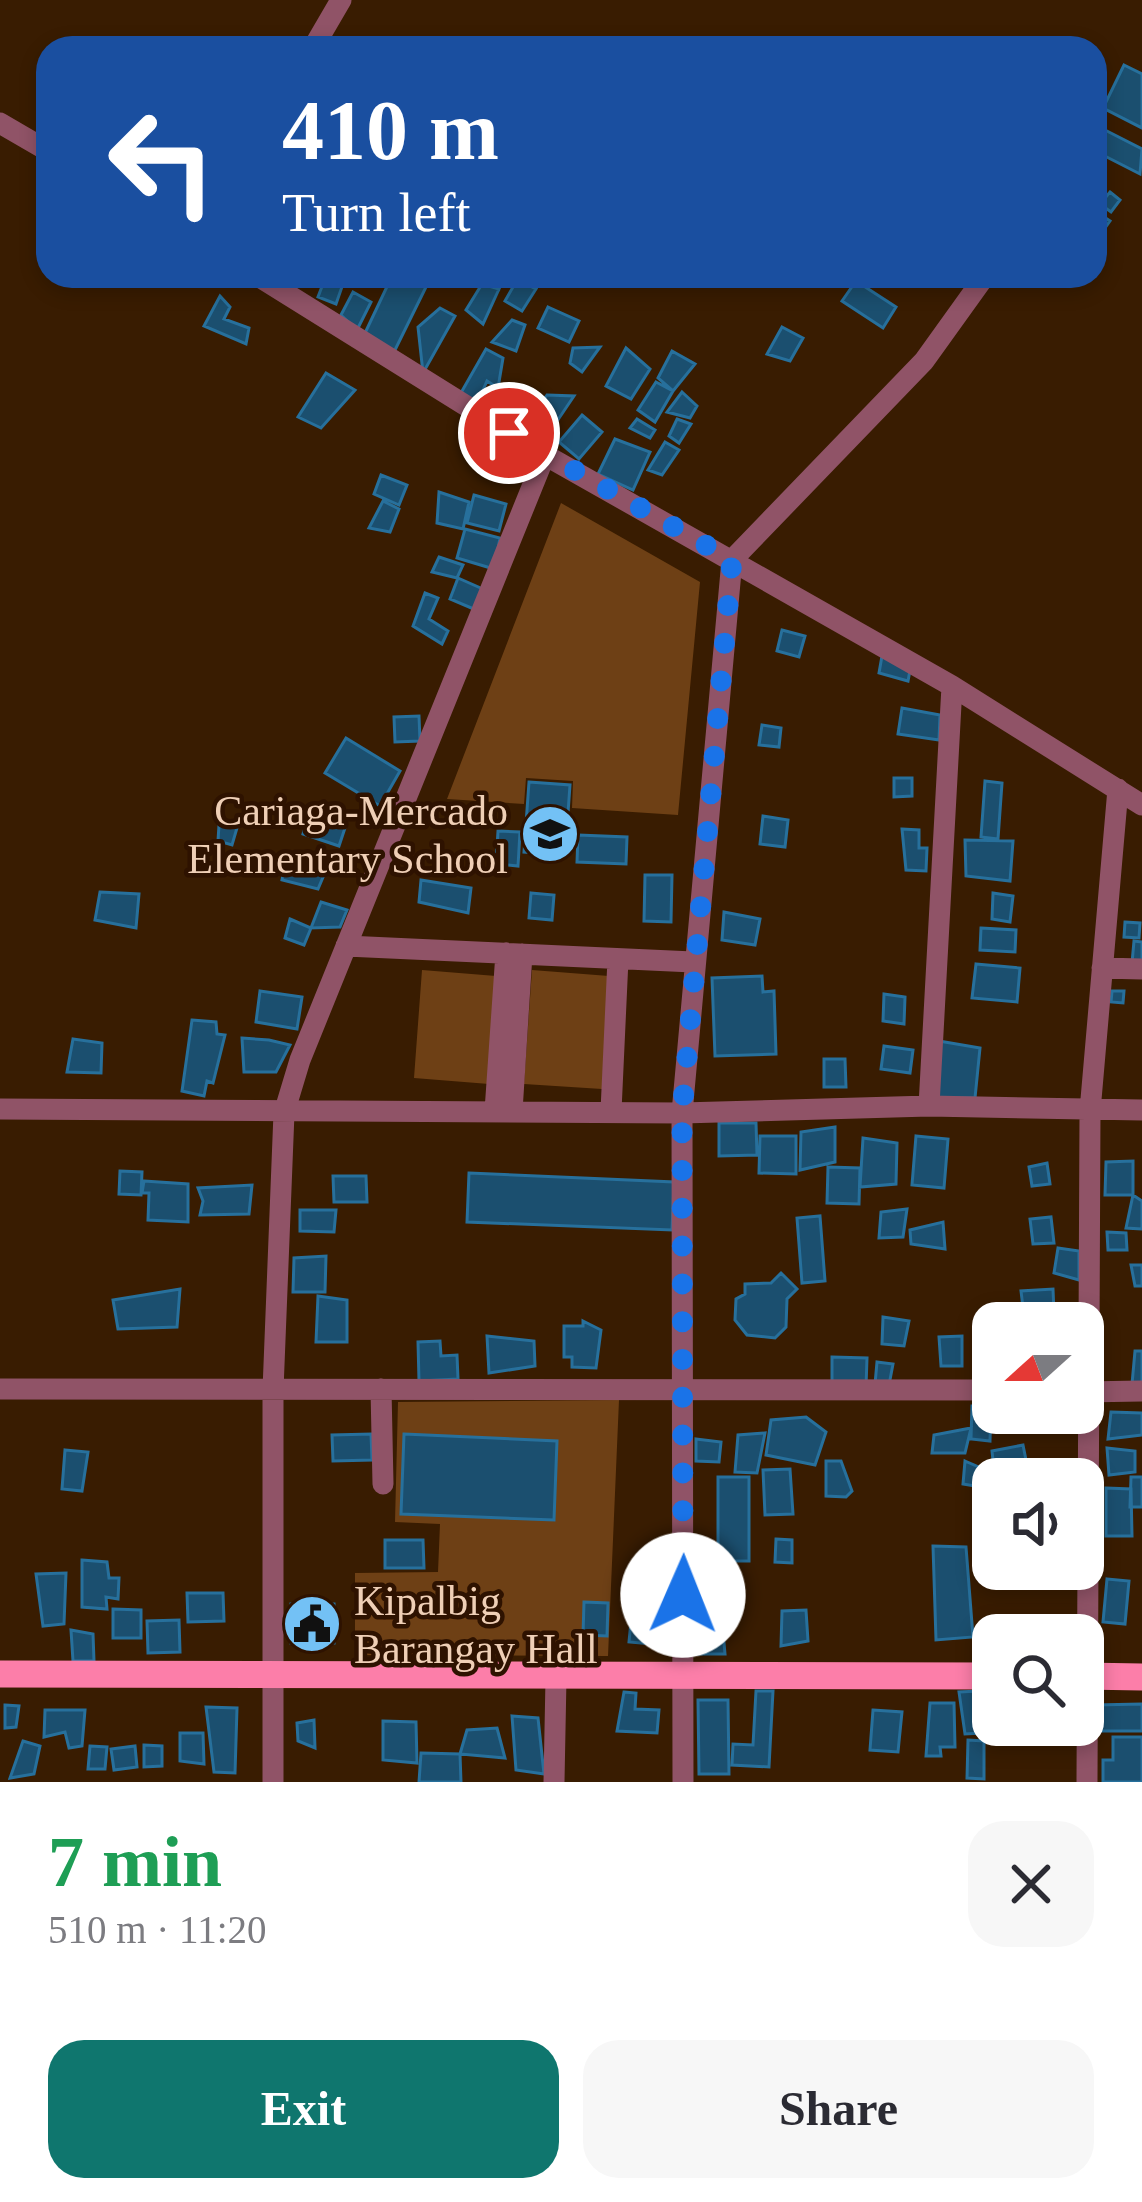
<!DOCTYPE html>
<meta charset="utf-8">
<style>
body{margin:0;font-family:Georgia,serif;background:#f7f7f7;color:#2b2b33;height:100vh;display:flex;flex-direction:column;font-size:45px;white-space:nowrap}
*{box-sizing:border-box;margin:0}
p{font-size:39px;color:#7c7c81}
.icon{flex:none;width:66px;height:66px;fill:none;stroke:currentColor;stroke-width:2;stroke-linecap:round;stroke-linejoin:round}
.map{position:relative;height:1782px;overflow:hidden}
.side{display:flex;flex-direction:column;background:#fff;flex:1}
.side>*{flex:none}
.top-card{position:absolute;left:36px;top:36px;width:1071px;height:252px;border-radius:36px;box-shadow:0 6px 18px #0003;background:#1a4fa0;color:#fff;overflow:hidden}
.needle{width:78px;rotate:249deg}
.buttons{position:absolute;left:972px;top:1302px;display:grid;gap:24px}
.buttons a{display:grid;place-items:center;width:132px;height:132px;border-radius:24px;background:#fff;box-shadow:0 6px 18px #0003;font-size:60px}
.pin{position:absolute;display:grid;place-items:center;width:102px;height:102px;color:#fff;margin:-51px;border:6px solid #fff;border-radius:50%;box-shadow:0 3px 12px #0007}
.me{position:absolute;width:132px;margin:-66px;rotate:1deg;stroke-linejoin:round;filter:drop-shadow(0 0 9px #0008)}
.turn{display:flex;align-items:center;gap:42px;height:252px;padding:0 48px;font-size:54px}
.turn .icon{width:156px;height:156px;stroke-width:2.5}
.turn b{display:block;font-size:84px;line-height:102px}
.round{display:grid;place-items:center;flex:none;width:126px;height:126px;border-radius:36px;background:#f7f7f7}
.summary{display:flex;align-items:center;justify-content:space-between;height:204px;padding:0 48px}
h1{font-size:72px;font-weight:800;line-height:90px;color:#1e9e55}
.primary-button{display:flex;gap:24px;margin-top:auto;padding:24px 48px}
.primary-button a{flex:1;height:138px;border-radius:36px;background:#0f766e;color:#fff;font-size:48px;font-weight:800;line-height:138px;text-align:center}
.primary-button a+a{background:#f7f7f7;color:#2b2b33}
.map>svg:first-child{display:block}
.green{fill:#6e4015}
.building{fill:#1b4f6f;stroke:#27709c;stroke-width:3}
.lines{fill:none;stroke-linecap:round;stroke-linejoin:round}
.minor{stroke:#905367;stroke-width:21}
.major{stroke:#fc7ea9;stroke-width:27}
.route{stroke:#1a73e8;stroke-width:21;stroke-dasharray:0 37.8}
.labels{text-anchor:middle;stroke-width:9;stroke-linejoin:round;paint-order:stroke}
.poi-label{font-size:42px;fill:#efcfb6;stroke:#2e1200;text-anchor:end}
</style>
<div class="map">
<svg width="1142" height="1782" viewBox="0 0 1142 1782">
<rect width="100%" height="100%" fill="#391c01"/>
<path class="green" d="M561,503L700,582L678,815L572,808L573,781L526,778L524,804L447,799Z
M422,970L496,976L489,1084L414,1078Z
M532,970L609,976L602,1089L524,1084Z
M619,1400L608,1656L355,1655V1573L438,1572L440,1524L395,1522L398,1402Z"/>
<path class="building" d="M1124,65L1142,74V128L1103,108Z
M1101,128L1142,149L1140,174L1095,151Z
M1110,192L1120,200L1111,212L1100,204Z
M1095,211L1110,221L1095,242Z
M326,276L345,278L336,304L318,297Z
M392,276H413L427,285L394,352L365,333Z
M503,276L499,289L481,278L482,276Z
M517,280L536,289L522,311L505,301Z
M856,281L896,307L883,328L842,301Z
M482,284L499,289L483,324L466,310Z
M353,292L371,302L357,330L341,315Z
M220,296L230,307L224,319L249,328L246,344L204,326Z
M548,307L579,321L569,342L538,328Z
M440,308L455,316L423,373L418,327Z
M512,320L525,325L516,351L492,342Z
M782,327L803,338L790,361L767,354Z
M600,347L582,372L570,363L573,348Z
M626,348L650,369L631,399L606,386Z
M486,349L503,358L498,388L487,381L476,406L458,398Z
M672,351L695,364L673,391L658,378Z
M326,373L355,390L321,428L298,417Z
M656,382L673,391L655,422L638,410Z
M682,392L697,406L690,418L667,412Z
M547,395L574,396L545,439L526,426Z
M582,415L602,432L579,459L559,442Z
M637,419L655,430L650,438L630,428Z
M677,419L691,424L679,443L669,436Z
M615,439L650,452L633,490L598,474Z
M665,442L679,450L662,475L648,470Z
M381,475L407,485L399,505L374,494Z
M439,492L469,502L463,529L437,523Z
M474,495L506,504L499,531L467,523Z
M383,501L399,509L390,532L369,528Z
M465,529L500,538L494,569L457,558Z
M439,557L463,565L457,578L432,572Z
M458,578L485,590L476,610L450,599Z
M425,593L438,598L429,619L448,631L442,644L413,626Z
M782,630L805,636L799,657L777,651Z
M882,656L911,665L908,681L879,673Z
M902,708L940,715L939,740L898,734Z
M419,716L420,741L395,742L394,717Z
M762,725L781,728L779,747L759,745Z
M346,738L400,771L380,806L325,773Z
M894,778H912V796L894,797Z
M985,781L1002,783L998,839L981,837Z
M529,782L570,785L565,855L524,852Z
M309,813L346,825L339,846L303,834Z
M763,816L788,820L785,847L760,844Z
M219,825L237,828L232,845L218,841Z
M902,829L919,830V848H927L926,871L906,870Z
M498,831L520,832L518,866L496,864Z
M578,835L627,837L626,864L577,862Z
M965,840L1013,841L1010,881L966,876Z
M287,854L326,870L318,889L282,880Z
M645,875H672L671,922L644,921Z
M421,880L471,888L468,913L419,902Z
M100,892L139,894L136,928L95,920Z
M531,893L554,895L552,920L529,918Z
M993,893L1013,896L1010,922L992,919Z
M321,902L347,910L340,927L311,928Z
M724,912L760,919L755,945L722,940Z
M290,919L311,928L304,945L285,938Z
M1125,922L1140,923L1139,938L1124,937Z
M981,928L1016,930L1015,952L980,950Z
M1134,941L1142,942V964L1132,963Z
M976,964L1020,968L1017,1002L972,998Z
M762,976L763,992L774,991L776,1054L715,1056L712,978Z
M260,991L302,997L297,1029L256,1022Z
M1112,991H1124L1123,1003L1111,1002Z
M884,994L905,997L904,1024L883,1021Z
M192,1020L216,1022L217,1034L225,1035L213,1083L207,1081L204,1096L182,1091Z
M242,1038L269,1040L290,1045L276,1072H244Z
M73,1039L102,1043L101,1073L67,1072Z
M939,1041L980,1048L975,1098H935Z
M884,1046L913,1050L910,1073L881,1069Z
M824,1059H845L846,1087H824Z
M719,1123H756L757,1155L719,1156Z
M835,1127V1162L800,1170L801,1132Z
M760,1136H796V1174L759,1173Z
M916,1136L948,1139L944,1188L912,1185Z
M863,1138L897,1143L896,1184L860,1187Z
M1133,1161V1195H1105L1106,1162Z
M1047,1163L1050,1184L1032,1186L1029,1167Z
M828,1167L860,1168L859,1204L827,1203Z
M120,1171L142,1172L141,1195L119,1194Z
M469,1173L674,1182L672,1230L467,1222Z
M333,1176H366L367,1202H334Z
M144,1181L188,1184V1222L148,1220L149,1193H142Z
M252,1185L249,1214L200,1215L203,1201L198,1188Z
M1133,1195L1142,1201V1229L1126,1228Z
M907,1209L903,1237L879,1238L881,1212Z
M300,1210H336L334,1232L300,1231Z
M820,1216L825,1281L802,1283L797,1218Z
M1051,1217L1054,1243L1033,1244L1030,1219Z
M943,1222L945,1249L911,1244L910,1230Z
M1107,1232L1126,1233L1127,1250H1108Z
M1058,1248L1079,1251V1280L1054,1273Z
M326,1256L325,1292H293L294,1258Z
M1131,1265H1142V1286H1135Z
M781,1273L797,1289L787,1299L786,1327L775,1338L747,1335L735,1320L736,1299L745,1294V1284L771,1283Z
M180,1289L177,1327L118,1329L113,1300Z
M1053,1289L1054,1314L1024,1316L1021,1291Z
M318,1296L347,1300V1342H316Z
M883,1317L909,1321L904,1346L882,1344Z
M583,1321L601,1330L596,1368L572,1367V1357H564V1326H583Z
M487,1336L534,1341L535,1366L489,1373Z
M962,1336V1366H941L939,1337Z
M440,1341L441,1356L457,1355L458,1379L419,1381L418,1342Z
M975,1346H993V1380L977,1381Z
M1135,1351H1142V1384H1132Z
M832,1357L867,1358L866,1387H832Z
M877,1362L893,1364L889,1385L875,1384Z
M972,1406L991,1407L990,1441L971,1439Z
M1111,1412L1142,1413V1435L1108,1439Z
M806,1417L826,1432L815,1465L766,1455L771,1420Z
M971,1428L965,1453H932L934,1435Z
M765,1433L757,1473L735,1472L738,1435Z
M371,1434L372,1460L333,1461L332,1435Z
M404,1434L557,1441L554,1520L401,1514Z
M696,1439L721,1442L719,1462L696,1461Z
M1023,1445L1029,1475L1078,1473V1479H995L992,1451Z
M1107,1448L1135,1451V1472L1109,1475Z
M65,1450L88,1452L82,1491L62,1489Z
M826,1461H841L852,1491L846,1497L826,1496Z
M965,1461L990,1472L987,1488L963,1484Z
M790,1469L793,1514L765,1515L763,1470Z
M718,1477H749V1561H718Z
M1131,1477H1142V1507H1130Z
M1106,1488L1131,1489L1132,1536H1106Z
M776,1539L792,1540V1563L775,1562Z
M385,1540H423L424,1568H385Z
M933,1546L966,1547L973,1637L936,1640Z
M82,1560L107,1562L109,1578H119L118,1599L106,1597L107,1609L82,1607Z
M66,1573L64,1624L43,1626L36,1574Z
M1107,1579L1129,1581L1125,1624L1103,1622Z
M187,1593H223L224,1621L188,1622Z
M697,1595L716,1596V1609L698,1608Z
M584,1602L608,1603L607,1636L583,1635Z
M291,1604H334V1643H291Z
M113,1609L141,1610V1638H113Z
M806,1610L808,1641L781,1646L782,1611Z
M632,1611H654L653,1644L629,1642Z
M1060,1619L1062,1635H1041L1039,1621Z
M179,1620L180,1652L148,1653L147,1621Z
M722,1620L725,1654H696L689,1623Z
M71,1630L93,1634L94,1661H73Z
M756,1691H773L769,1767L732,1765L733,1744L753,1745Z
M979,1691L982,1733L965,1734L959,1692Z
M624,1692L636,1693L635,1709L659,1710L657,1733L617,1731Z
M698,1700H728L729,1774H699Z
M930,1703H954L955,1747H940L941,1756H926Z
M1142,1704V1731H1098L1095,1705Z
M5,1705L19,1706L16,1727L5,1728Z
M206,1707L237,1708L235,1773L214,1772Z
M45,1710H85L82,1746L69,1748L65,1732L44,1737Z
M873,1710L902,1712L898,1752L870,1750Z
M512,1716L538,1718L544,1774L516,1770Z
M314,1720L315,1748L298,1741L297,1723Z
M383,1721L416,1722L417,1763L383,1760Z
M497,1728L505,1758L460,1754L467,1730Z
M180,1733H203L204,1764L180,1761Z
M1113,1737H1142V1782H1103V1760H1113Z
M968,1740L984,1741V1779L967,1778Z
M23,1741L40,1746L34,1774L10,1778Z
M144,1745L162,1746V1766L144,1767Z
M90,1746L107,1747L105,1769H88Z
M135,1746L137,1767L114,1770L111,1749Z
M421,1753L460,1754L461,1782H419Z"/>
<g class="lines">
<path class="minor" d="M313,48L341,0
M0,123L48,151
M258,276L545,455L952,686L1142,805
M346,946L693,962
M1102,968L1142,969
M929,1106L952,686
M0,1109L682,1113L929,1106L1142,1110
M495,1111L506,953
M512,1111L522,954
M611,1111L618,959
M0,1389L993,1390
M381,1389L383,1484
M1083,1392L1142,1391
M273,1782V1390L284,1113L300,1060L545,455
M554,1782L556,1678
M683,1782L682,1113L732,560L924,361L985,276
M1087,1782L1090,1111L1118,789"/>
<path class="major" d="M0,1674L993,1676
M1083,1676L1142,1677"/>
</g>
<g class="lines">
<path class="route" d="M509,433L732,560L682,1113L683,1595"/>
</g>
<defs>
<symbol id="school-disc" viewBox="-11 -11 22 22"><circle r="9.5" fill="#73c1f5" stroke="#2e1200"/><path d="M0-5L7-2L0 1L-7-2ZM-4 1L0 2.5L4 1V4Q0 6-4 4Z" fill="#111"/></symbol>
<symbol id="civic-disc" viewBox="-11 -11 22 22"><circle r="9.5" fill="#73c1f5" stroke="#2e1200"/><path d="M-.6-6.5H3V-4.5H.6V-3L4-1V1h2V6H-6V1h2V-1L-.6-3ZM-1.2 2.5V6h2.4V2.5Z" fill="#111"/></symbol>
</defs>
<g fill-rule="evenodd">
<use href="#school-disc" x="517" y="801" width="66" height="66"/>
<use href="#civic-disc" x="279" y="1591" width="66" height="66"/>
</g>
<g class="labels">
<g class="poi-label">
<text x="508" y="825">Cariaga-Mercado<tspan x="508" dy="48">Elementary School</tspan></text>
<text x="354" y="1615" text-anchor="start">Kipalbig<tspan x="354" dy="48">Barangay Hall</tspan></text>
</g>
</g>
</svg>
<div class="buttons">
<a><svg class="needle" viewBox="-14 -14 28 28"><path d="M0-13l5 13h-10z" fill="#e53935"/><path d="M0 13l5-13h-10z" fill="#7c7c81"/></svg></a>
<a><svg class="icon" aria-label="sound" viewBox="0 0 24 24"><path d="M4 9h4l5-4v14l-5-4H4zM17 9q2 3 0 6"/></svg></a>
<a><svg class="icon" aria-label="search" viewBox="0 0 24 24"><circle cx="10" cy="10" r="6"/><path d="M15 15l6 6"/></svg></a>
</div>
<div class="pin" style="left:509px;top:433px;background:#d93025"><svg class="icon" aria-label="arrive" viewBox="0 0 24 24"><path d="M6 21V4h12l-3 4 3 4H6"/></svg></div>
<svg class="me" style="left:683px;top:1595px" viewBox="-20 -20 40 40"><circle r="19" fill="#fff"/><path d="M0-13L10 11 0 6-10 11z" fill="#1a73e8"/></svg>
<div class="top-card">
<div class="turn"><svg class="icon" aria-label="left" viewBox="0 0 24 24"><path d="M17 20v-9H6M10 6l-5 5 5 5"/></svg><div><b>410 m</b>Turn left</div></div>
</div>
</div>
<section class="side">
<div class="summary"><div><h1>7 min</h1><p>510 m · 11:20</p></div><a class="round"><svg class="icon" aria-label="close" viewBox="0 0 24 24"><path d="M6 6l12 12M18 6L6 18"/></svg></a></div>
<div class="primary-button"><a>Exit</a><a>Share</a></div>
</section>
